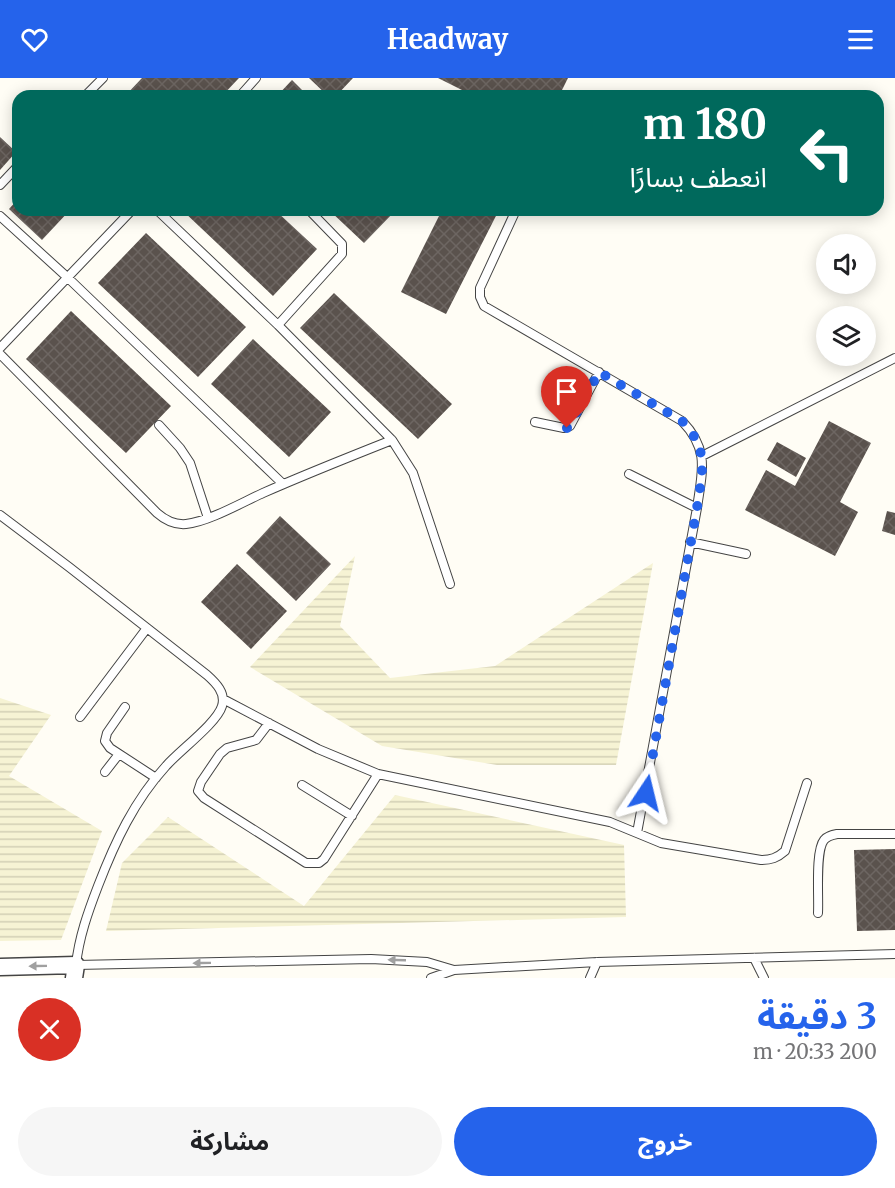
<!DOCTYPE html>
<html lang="ar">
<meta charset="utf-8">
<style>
body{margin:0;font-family:Merriweather,"Noto Sans Arabic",serif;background:#f6f6f6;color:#202124;direction:rtl;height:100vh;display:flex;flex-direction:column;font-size:22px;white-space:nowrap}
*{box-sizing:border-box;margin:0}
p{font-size:20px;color:#757577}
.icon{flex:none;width:33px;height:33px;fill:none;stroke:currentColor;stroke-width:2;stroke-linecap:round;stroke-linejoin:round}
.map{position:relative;height:900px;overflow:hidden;direction:ltr}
.sheet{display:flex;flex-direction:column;background:#fff;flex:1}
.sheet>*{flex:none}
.banner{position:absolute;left:12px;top:12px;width:872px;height:126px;border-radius:18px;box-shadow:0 3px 15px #0003;direction:rtl;background:#00695c;color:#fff;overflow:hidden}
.buttons{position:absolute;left:816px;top:156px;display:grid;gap:12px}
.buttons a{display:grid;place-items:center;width:60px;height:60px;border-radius:50%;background:#fff;box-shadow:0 3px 15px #0003;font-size:30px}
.pin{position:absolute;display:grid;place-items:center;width:51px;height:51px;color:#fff;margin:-62px -26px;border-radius:50% 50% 50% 0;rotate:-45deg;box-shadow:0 0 6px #0007}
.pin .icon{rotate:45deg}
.me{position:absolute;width:66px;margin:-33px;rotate:10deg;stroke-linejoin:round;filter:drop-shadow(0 0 4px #0008)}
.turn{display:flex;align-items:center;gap:21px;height:126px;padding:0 18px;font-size:27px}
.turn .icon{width:78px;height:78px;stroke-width:2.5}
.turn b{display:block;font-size:42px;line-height:51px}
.round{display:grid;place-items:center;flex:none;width:63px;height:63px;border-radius:32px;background:#f6f6f6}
.head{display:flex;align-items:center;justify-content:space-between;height:102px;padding:0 18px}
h1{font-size:36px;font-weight:700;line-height:45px;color:#2563eb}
.action{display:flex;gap:12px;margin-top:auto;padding:12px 18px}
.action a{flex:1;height:69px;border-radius:36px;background:#2563eb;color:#fff;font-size:24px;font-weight:700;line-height:69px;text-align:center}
.action a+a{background:#f6f6f6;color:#202124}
header{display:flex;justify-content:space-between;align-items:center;height:78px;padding:0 18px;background:#2563eb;color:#fff;font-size:27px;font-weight:700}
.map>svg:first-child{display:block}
.farmland{fill:url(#farmland-rules)}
.building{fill:url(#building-cross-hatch)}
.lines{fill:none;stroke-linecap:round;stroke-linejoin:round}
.lane-casing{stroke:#444;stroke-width:10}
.street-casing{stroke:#444;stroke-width:19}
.lane{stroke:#fff;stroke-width:8}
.street{stroke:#fff;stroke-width:16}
.oneway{fill:#a0a0a0}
.route{stroke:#2563eb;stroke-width:10;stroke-dasharray:0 18}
</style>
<header><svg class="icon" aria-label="menu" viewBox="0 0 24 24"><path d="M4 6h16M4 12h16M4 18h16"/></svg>Headway<svg class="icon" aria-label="heart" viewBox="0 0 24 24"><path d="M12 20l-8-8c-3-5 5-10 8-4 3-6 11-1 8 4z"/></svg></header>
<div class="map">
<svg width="895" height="900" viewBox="0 0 895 900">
<defs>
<pattern id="farmland-rules" width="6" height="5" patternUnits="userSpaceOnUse" patternTransform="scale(1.5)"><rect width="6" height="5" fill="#f6f3d4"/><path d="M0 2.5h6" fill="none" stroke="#d2cfb5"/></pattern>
<pattern id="building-cross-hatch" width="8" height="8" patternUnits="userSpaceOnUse" patternTransform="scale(1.5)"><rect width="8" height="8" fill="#5a524d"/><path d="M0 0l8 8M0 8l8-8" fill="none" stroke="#6d6662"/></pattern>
</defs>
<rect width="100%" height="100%" fill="#fffdf5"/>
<path class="farmland" d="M355,478L340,548L390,600L495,588L653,485L616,687H497L382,668L250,589Z
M0,620L51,637L9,698L102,753L61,862L0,863Z
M395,717L624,767L626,839L106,853L122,785L168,739L304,828Z"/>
<path class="building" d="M142,0H239L222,18H125Z
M309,0H353L336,18H328Z
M438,0H568L559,18H474Z
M292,2L308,18H277Z
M0,59L16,74L0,92Z
M18,121V132H70L42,162L9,131Z
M182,132H275L317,171L273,218Z
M329,132H396L364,165Z
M442,132H499L446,236L401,214Z
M146,155L246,249L198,299L98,205Z
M334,215L452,326L418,361L300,250Z
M71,233L171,328L126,375L26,281Z
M253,261L331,334L289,379L211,306Z
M829,343L871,365L840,424L858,434L835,478L745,432L766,392L795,408Z
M777,364L806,380L796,399L767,382Z
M887,433L895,435V457L882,453Z
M280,438L331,486L296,523L246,475Z
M237,486L287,533L251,571L201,524Z
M895,771V852L857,853L854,772Z"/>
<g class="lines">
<defs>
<path id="lane" d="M85,18L103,0
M240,18L256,0
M0,107L18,88
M157,132L278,247L392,362L413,395L450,506
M516,132L480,210V219L484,228L682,343C710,372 702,394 697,430L637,755
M0,138L67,199L283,406
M278,247L342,176V166L309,132
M0,270L132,132
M0,276L157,435C165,442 175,447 186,446C208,444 243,424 263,415C306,396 349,379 392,362
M535,344L564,350L570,348L599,294
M159,347L180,370L190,385L208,440
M702,378L895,280
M629,396L697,430
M0,437L69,489L207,597C216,605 226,615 222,628C217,645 179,673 166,688C134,723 115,764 98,808C88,834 79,859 76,887L371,881L427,884L454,892
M690,464L746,476
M223,621L318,671L378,696L610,744L661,765L761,782C771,782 777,780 785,773L807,705
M125,629L107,655L105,663L110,670L156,700
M80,639L147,550
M269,645L256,662L227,670L220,676L201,704L198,713L204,720L306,785H319L324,781L378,696
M105,694L119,676
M302,707L352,738
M818,835C819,819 815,773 824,762C827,758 832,757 837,756H895
M754,880L764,900
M431,900L454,892L597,884L895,876
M590,900L597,884"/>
<path id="street" d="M0,889L76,887L74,900"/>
</defs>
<use href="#lane" class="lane-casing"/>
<use href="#street" class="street-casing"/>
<use href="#lane" class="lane"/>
<use href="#street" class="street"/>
</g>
<defs><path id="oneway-solid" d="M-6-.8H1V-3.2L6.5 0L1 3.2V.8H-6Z" transform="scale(1.5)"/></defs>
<g class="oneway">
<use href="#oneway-solid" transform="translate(397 882) rotate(-178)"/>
<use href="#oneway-solid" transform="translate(202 885) rotate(179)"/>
<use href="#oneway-solid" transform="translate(38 888) rotate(179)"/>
</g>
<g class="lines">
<path class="route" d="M567,350L571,345L599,294L682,343C710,372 702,394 697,430L646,715"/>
</g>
</svg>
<div class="buttons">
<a><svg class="icon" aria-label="sound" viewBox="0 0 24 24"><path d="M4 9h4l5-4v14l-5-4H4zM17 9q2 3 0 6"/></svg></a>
<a><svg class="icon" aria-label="layers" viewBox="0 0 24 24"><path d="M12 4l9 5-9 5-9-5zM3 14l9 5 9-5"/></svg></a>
</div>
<div class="pin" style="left:567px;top:350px;background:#d93025"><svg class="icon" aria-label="arrive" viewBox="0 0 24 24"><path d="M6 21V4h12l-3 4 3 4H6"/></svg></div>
<svg class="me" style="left:646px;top:715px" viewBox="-20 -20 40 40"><path d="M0-17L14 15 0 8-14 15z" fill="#2563eb" stroke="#fff" stroke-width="4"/></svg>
<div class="banner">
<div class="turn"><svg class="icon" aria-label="left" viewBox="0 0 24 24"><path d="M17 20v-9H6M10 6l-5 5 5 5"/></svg><div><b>180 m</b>انعطف يسارًا</div></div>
</div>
</div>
<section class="sheet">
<div class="head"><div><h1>3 دقيقة</h1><p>200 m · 20:33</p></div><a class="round" style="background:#d93025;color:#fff"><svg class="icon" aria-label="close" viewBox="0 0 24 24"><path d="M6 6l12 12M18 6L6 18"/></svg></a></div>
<div class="action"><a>خروج</a><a>مشاركة</a></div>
</section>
